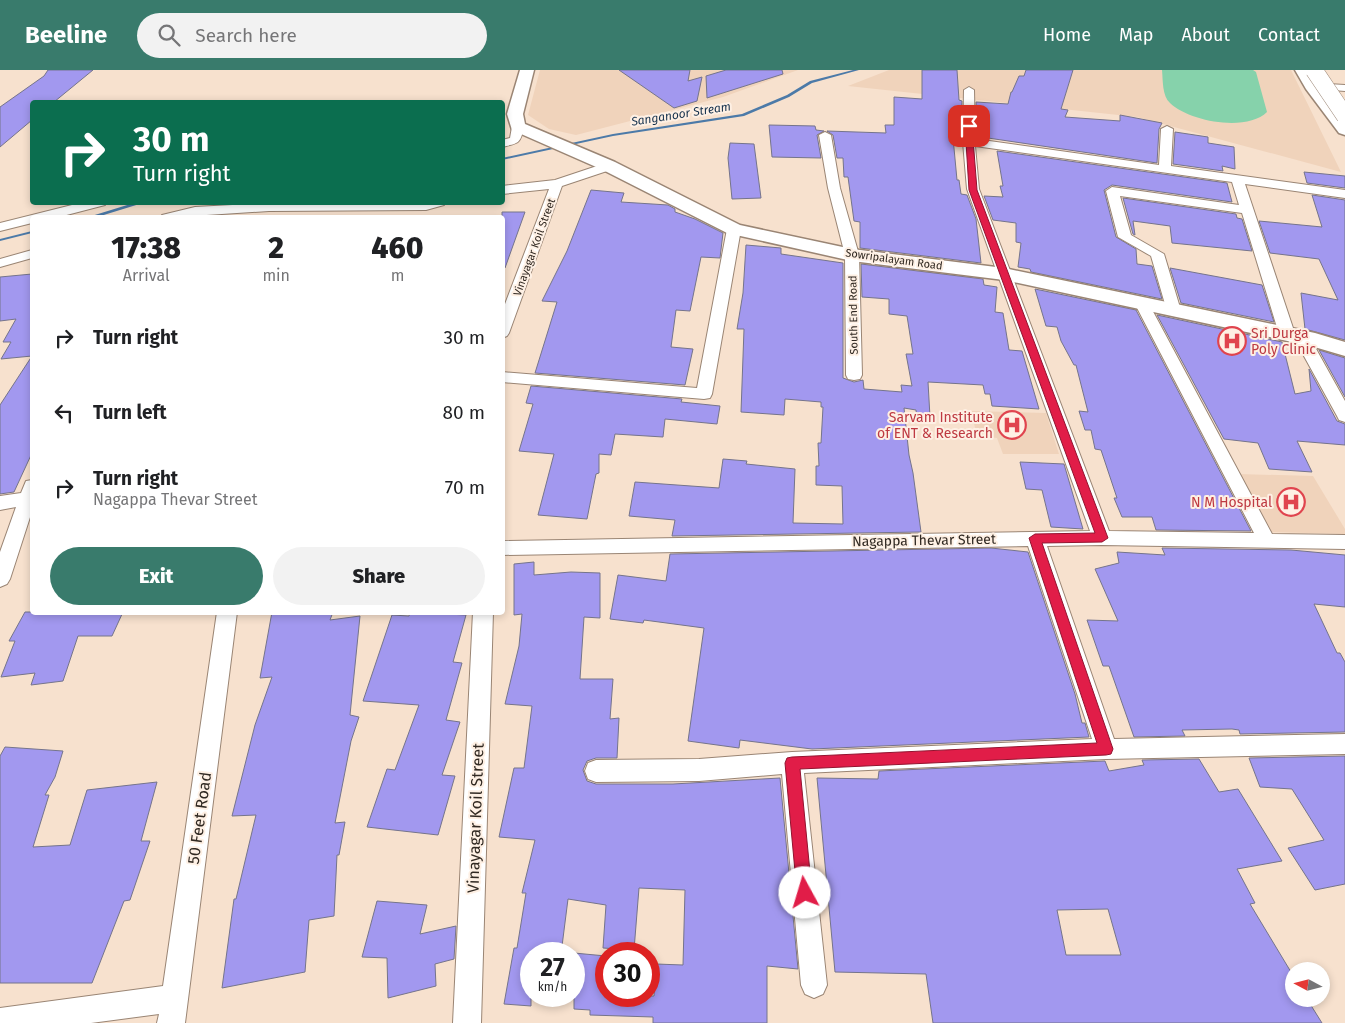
<!DOCTYPE html>
<style>
body{margin:0;font-family:"Fira Sans",sans-serif;background:#f2f2f2;color:#202124;height:100vh;display:flex;flex-direction:column;font-size:19px;white-space:nowrap}
*{box-sizing:border-box;margin:0}
p{font-size:16px;color:#757577}
.icon{flex:none;width:28px;height:28px;fill:none;stroke:currentColor;stroke-width:2;stroke-linecap:round;stroke-linejoin:round}
.map{position:relative;flex:1;overflow:hidden}
.panel{position:absolute;left:30px;top:145px;width:475px;height:400px;display:flex;flex-direction:column;background:#fff;border-radius:5px;box-shadow:0 2px 8px #0003}
.panel>*{flex:none}
.top-card{position:absolute;left:30px;top:30px;width:475px;height:105px;border-radius:5px;box-shadow:0 2px 8px #0003;background:#0b6e4f;color:#fff;overflow:hidden}
.needle{width:32px;rotate:277deg}
.controls{position:absolute;left:1285px;top:892px;display:grid;gap:10px}
.controls a{display:grid;place-items:center;width:45px;height:45px;border-radius:50%;background:#fff;box-shadow:0 2px 8px #0003;font-size:25px}
.speed{position:absolute;left:520px;top:872px;display:flex;gap:10px;font-size:25px;font-weight:700;text-align:center}
.speed>*{display:grid;place-content:center;width:65px;height:65px;border-radius:50%;background:#fff;box-shadow:0 2px 8px #0003;line-height:1}
.speed small{font-size:12px;font-weight:400}
.speed .limit{border:8px solid #d22;background:#fff;color:#111}
.pin{position:absolute;display:grid;place-items:center;width:42px;height:42px;color:#fff;margin:-21px;border-radius:10px;box-shadow:0 2px 8px #0006}
.me{position:absolute;width:55px;margin:-28px;rotate:354deg;stroke-linejoin:round;filter:drop-shadow(0 0 4px #0008)}
.turn{display:flex;align-items:center;gap:18px;height:105px;padding:0 20px;font-size:22px}
.turn .icon{width:65px;height:65px;stroke-width:2.5}
.turn b{display:block;font-size:35px;line-height:42px}
.eta{display:flex;justify-content:space-evenly;align-items:center;height:85px;text-align:center}
.eta b{font-size:30px;font-weight:800;line-height:35px}
.cta{display:flex;gap:10px;margin-top:auto;padding:10px 20px}
.cta a{flex:1;height:58px;border-radius:30px;background:#397b6c;color:#fff;font-size:20px;font-weight:800;line-height:58px;text-align:center}
.cta a+a{background:#f2f2f2;color:#202124}
ul{padding:0;list-style:none}
li{display:flex;align-items:center;gap:15px;height:75px;padding:0 20px}
li div{flex:1}
li b{display:block;font-size:19px}
li em{font-style:normal}
header{display:flex;align-items:center;gap:30px;box-sizing:border-box;height:70px;padding:0 25px;background:#397b6c;color:#fff}
header strong{font-size:24px}
nav{display:flex;gap:28px;margin-inline-start:auto;font-size:18px}
.search{width:350px;height:45px;background:#f2f2f2;display:flex;align-items:center;gap:12px;box-sizing:border-box;padding:0 18px;border-radius:28px;color:#757577;font-size:19px}
.map>svg:first-child{display:block}
.built{fill:#f0d3bb}
.green{fill:#86d2ab}
.lines{fill:none;stroke-linecap:round;stroke-linejoin:round}
.stream{fill:#4c7aa8;fill-rule:evenodd}
.building{fill:#a298ef;stroke:#75748b;fill-rule:evenodd}
.street-casing{stroke:#9a8574;stroke-width:2}
.secondary-casing{stroke:#9a8574;stroke-width:3}
.street{fill:#fff;fill-rule:evenodd}
.secondary{fill:#fff;fill-rule:evenodd}
.highway-bridge-casing{stroke:#9a8574;stroke-width:18;stroke-linecap:butt}
.highway-bridge{stroke:#fff;stroke-width:17}
.route{fill:#e11d48;stroke:#92132f}
.labels{text-anchor:middle;stroke-width:4;stroke-linejoin:round;paint-order:stroke}
.far-street-label{font-size:11px;fill:#312922;stroke:#fef0e4}
.far-water-label{font-size:12px;font-style:italic;fill:#14304c;stroke:#fef0e4}
.health-label{font-size:14px;fill:#be3a42;stroke:#fef0e4;text-anchor:end}
.street-label{font-size:14px;fill:#312922;stroke:#fef0e4}
.near-street-label{font-size:16px;fill:#312922;stroke:#fef0e4}
</style>
<header>
<strong>Beeline</strong>
<div class="search"><svg class="icon" aria-label="search" viewBox="0 0 24 24"><circle cx="10" cy="10" r="6"/><path d="M15 15l6 6"/></svg>Search here</div>
<nav><a>Home</a><a>Map</a><a>About</a><a>Contact</a></nav>
</header>
<div class="map">
<svg width="1345" height="953" viewBox="0 0 1345 953">
<rect width="100%" height="100%" fill="#f7e1ce"/>
<path class="built" d="M540,0H798L723,27L576,65L549,59L528,45Z
M889,0H1291L1341,102L1137,47L848,16Z
M971,341L1046,343L1059,384H1003L997,368L977,366Z
M1238,404L1313,406L1345,459V464L1268,462Z"/>
<path class="green" d="M1162,0H1253L1256,2L1267,42C1247,62 1190,52 1170,33C1162,26 1163,10 1162,0Z"/>
<g class="lines">
<path class="stream" d="M853,0H859L812,13L789,27L744,46L613,66L502,90V88L613,64L742,44L787,25L810,11Z
M137,132H146L94,148H85Z
M32,161V163L0,171V169Z"/>
</g>
<path class="building" d="M48,0H93L54,32H32V50L0,77V37L44,6Z
M619,0H690L688,11L702,7L697,31L674,38Z
M726,0H782L783,4L707,28L706,6Z
M922,0H957L959,30L962,31L961,58L952,57L957,110H959L961,124L967,125L976,149L981,193L860,178V152L854,151L848,107H844L843,88H837L833,65L827,61L886,63L885,55H894V27L922,29Z
M1026,0H1073L1061,39L1068,40L1065,47L1120,51V45L1162,53L1159,59L1157,93L988,68L987,59H977L976,32L1008,34L1011,22H1012L1019,6H1024Z
M769,55L815,56L816,60L824,61L817,65L821,88L772,87Z
M1175,62L1208,67V73L1234,77L1235,99L1222,96L1223,101L1173,94Z
M730,73L754,74L761,128L732,129L728,88Z
M997,81L1227,113L1232,132L1112,115L1104,120L1116,167L1136,179L1137,194L1152,196L1162,229L1031,202L1030,199L1018,197L1021,173L1016,172V153L993,150L984,126L1003,127L1000,116H1003Z
M1304,102L1345,106V118L1307,113Z
M591,120L624,123L621,132L668,135L675,139V142L695,149L723,163L720,188L701,187L690,241L676,240L671,277L693,279L685,315L535,303L557,232L542,231L567,181Z
M1312,125L1345,130V270L1305,259L1301,223L1338,230L1319,189L1270,183L1259,151L1322,157Z
M1123,128L1236,144L1237,148L1242,149L1252,181L1172,173L1170,156L1133,151L1135,165L1133,164Z
M502,142H525L505,198L502,197Z
M746,175L781,178V184L843,193V308L854,312L863,310L864,319L902,322L901,315L912,316L906,284H913L907,246L889,244V229L862,227L861,194L983,209L984,215L997,217L995,242L1003,243L1009,280L1022,281L1039,339L992,336L990,324H985L983,315L928,312L930,347L917,349L916,340L904,338L909,385L913,403L921,462L672,466L675,450L629,446L635,412L719,418L723,389L747,391L746,394L795,399L793,453L843,454L842,416L816,415V396H819L818,373H821L823,337H821V332L785,329L784,345L741,342L744,259H737L743,223Z
M1170,198L1262,215L1274,252L1181,233Z
M32,204V383L14,422L0,424V335L32,286L1,289L11,272H3L16,249L0,251V207Z
M1035,219L1136,240L1251,461L1156,460L1152,447H1122L1114,428H1117L1101,380L1095,379L1091,360H1085L1079,341L1088,342L1076,295H1074L1061,271L1057,257L1046,256Z
M1157,245L1282,272L1295,324L1311,321L1309,299L1337,351L1345,354V375L1297,371L1312,402L1269,399L1258,373L1224,369Z
M1319,280L1345,288V327Z
M531,316L682,329L681,332L720,336L717,354L665,349L663,367L615,364L611,385L599,384V403L596,404L587,449L538,445L554,384L519,381L533,334L526,333Z
M1020,392L1064,394L1083,459L1051,457L1042,420L1026,419Z
M991,478L1028,482L1075,624L1082,653H1085L1089,667L812,679L740,670L739,678L688,671L704,558L644,550L643,553L610,549L618,505L666,511L670,484Z
M1162,478L1291,480L1345,485V537L1314,534L1337,583H1340L1345,592V662L1240,664L1239,660L1232,659L1182,660L1185,666L1134,667L1109,596H1103L1087,550L1118,551L1095,499L1119,493L1117,482L1165,485Z
M534,492V505L571,502L600,503V548L584,547L580,609H613L610,649L619,648L617,688H596L587,691L583,700L587,711L596,714H673L780,708L798,899L767,896V953H653V947L590,945V940L574,939V883L606,886V926H654L656,894L683,895L685,820L639,818L634,880L603,878L606,835L568,829L561,884H531V936L504,934L514,878H517L526,823H522L535,770L499,767L514,698H524L532,636L505,634L519,576L522,544L514,545V494Z
M25,542H123L112,566H78L63,611L31,615L35,603L1,607L15,571H9Z
M272,542H333L330,550L360,546L350,645L359,647L351,671L335,753L345,752L339,785H337L334,846L309,850L305,902L222,918L234,829H236L256,745L232,746L255,655L272,607L260,608Z
M410,542L466,545L453,592L462,593L446,650L460,652L442,705L455,706L438,765L367,757L387,699L395,700L419,635L363,631L392,545L409,546Z
M5,677L63,681L55,707L45,725H49L33,777L70,775L87,720L157,712L141,771H150L130,830L124,831L92,913H0V686Z
M1345,686V814L1315,820L1288,778L1324,770L1292,719L1260,717L1249,688Z
M1199,689L1219,722L1238,719L1282,791L1237,799L1255,833L1250,834L1294,907V929H1307L1322,953H933L926,904L835,902L817,708L878,709L879,701L1105,691L1109,701L1144,695L1142,690ZM1108,839L1121,885H1066L1057,840Z
M377,831L427,835L420,864L456,856L454,889L435,894L436,916L388,928L387,888L362,887Z"/>
<g class="lines">
<defs>
<path id="street" d="M1311,13L1345,15V21L1307,18L1306,16Z
M969,17L974,20L975,69L1159,95L1161,59L1167,56L1173,59L1171,96L1345,120V128L1245,114L1295,264L1292,267H1282L1279,264L1242,143L1120,126L1131,165L1164,184L1181,241L1179,244H1169L1167,241L1151,186L1118,167L1106,121L1112,117L1239,135L1232,112L975,76L979,119L1109,461L1254,463L1135,234L1137,231H1147L1149,234L1272,464L1345,465V479L1102,475L1047,476L1114,669L1345,664V684L1106,689L804,703L827,915L823,924L814,928L805,924L801,915L782,704L699,711L596,712L588,709L585,701L588,693L596,690L699,689L792,682L1092,669L1028,476L502,485V471L1090,461L967,119L963,72L964,20Z
M518,54L524,57C520,74 519,73 502,77V70L510,68L512,57Z
M825,62L831,65L840,118L859,185L862,305L860,309L854,310L848,309L846,305L845,185L828,118L819,65Z
M609,92L613,93L615,96L613,99L562,116L509,263L507,266L502,268V242L549,119L502,124V116L555,110Z
M84,132H107L105,135L55,148H32V153L0,161V153Z
M446,132L444,135L426,140L269,141L161,148L162,145L195,137L269,133Z
M734,155L741,159L712,324L710,328L704,329L502,312V302L697,318L727,159Z
M32,180V188L0,197V189Z
M1302,263L1307,265L1310,268L1345,331V352L1339,350L1337,346L1294,268L1297,265Z
M32,410V441L10,509L7,514L0,517V482L16,437L0,440V426L21,423L26,411Z
M217,542H237L185,953H157L159,944L91,953H0V938L163,916Z
M473,542H493L481,953H453Z"/>
<path id="secondary" d="M520,0H534L523,44L525,54L615,92L740,155L852,179L1004,198L1315,263L1345,272V286L1311,276L1004,210L852,191L727,163L603,100L512,60L507,44Z
M1295,0H1309L1318,15L1345,49V65L1339,63L1306,19Z"/>
</defs>
<use href="#street" class="street-casing"/>
<use href="#secondary" class="secondary-casing"/>
<use href="#street" class="street"/>
<use href="#secondary" class="secondary"/>
<defs>
<path id="highway-bridge" d="M1314,0L1345,46"/>
</defs>
<use href="#highway-bridge" class="highway-bridge-casing"/>
<use href="#highway-bridge" class="highway-bridge"/>
</g>
<path class="route" d="M969,53L972,56L977,120L1108,468L1102,472L1042,473L1113,679L1111,684L1106,685L800,699L812,823L810,828L805,830L800,828L797,823L785,693L787,688L792,687L1097,673L1029,468L1035,464L1095,463L969,120L965,56Z"/>
<defs>
<symbol id="hospital-ring" viewBox="-11 -11 22 22"><circle r="9.5" fill="#fef0e4" stroke="#e0444e" stroke-width="1.5"/><path d="M-5-5h3v3.5h4V-5h3V5h-3V1.5h-4V5h-3Z" fill="#e0444e"/></symbol>
</defs>
<g fill-rule="evenodd">
<use href="#hospital-ring" x="1216" y="255" width="32" height="32"/>
<use href="#hospital-ring" x="996" y="339" width="32" height="32"/>
<use href="#hospital-ring" x="1275" y="416" width="32" height="32"/>
</g>
<g class="labels">
<g class="far-street-label">
<text transform="translate(534 177) rotate(-70)" y="4">Vinayagar Koil Street</text>
<text transform="translate(894 189) rotate(8)" y="4">Sowripalayam Road</text>
<text transform="translate(853 245) rotate(-91)" y="4">South End Road</text>
</g>
<g class="far-water-label">
<text transform="translate(681 44) rotate(-9)" y="4">Sanganoor Stream</text>
</g>
<g class="health-label">
<text x="1251" y="268" text-anchor="start">Sri Durga<tspan x="1251" dy="16">Poly Clinic</tspan></text>
<text x="993" y="352">Sarvam Institute<tspan x="993" dy="16">of ENT &amp; Research</tspan></text>
<text x="1272" y="437">N M Hospital</text>
</g>
<g class="street-label">
<text transform="translate(924 470) rotate(-1)" y="5">Nagappa Thevar Street</text>
</g>
<g class="near-street-label">
<text transform="translate(199 748) rotate(-82)" y="6">50 Feet Road</text>
<text transform="translate(475 748) rotate(-88)" y="6">Vinayagar Koil Street</text>
</g>
</g>
</svg>
<div class="controls">
<a><svg class="needle" viewBox="-14 -14 28 28"><path d="M0-13l5 13h-10z" fill="#e53935"/><path d="M0 13l5-13h-10z" fill="#757577"/></svg></a>
</div>
<div class="speed"><div>27<small>km/h</small></div><div class="limit">30</div></div>
<div class="pin" style="left:969px;top:56px;background:#d93025"><svg class="icon" aria-label="arrive" viewBox="0 0 24 24"><path d="M6 21V4h12l-3 4 3 4H6"/></svg></div>
<svg class="me" style="left:805px;top:823px" viewBox="-20 -20 40 40"><circle r="19" fill="#fff"/><path d="M0-13L10 11 0 6-10 11z" fill="#e11d48"/></svg>
<div class="top-card">
<div class="turn"><svg class="icon" aria-label="right" viewBox="0 0 24 24"><path d="M7 20v-9h11M14 6l5 5-5 5"/></svg><div><b>30 m</b>Turn right</div></div>
</div>
<section class="panel">
<div class="eta">
<div><b>17:38</b><p>Arrival</p></div>
<div><b>2</b><p>min</p></div>
<div><b>460</b><p>m</p></div>
</div>
<ul>
<li><svg class="icon" aria-label="right" viewBox="0 0 24 24"><path d="M7 20v-9h11M14 6l5 5-5 5"/></svg><div><b>Turn right</b></div><em>30 m</em></li>
<li><svg class="icon" aria-label="left" viewBox="0 0 24 24"><path d="M17 20v-9H6M10 6l-5 5 5 5"/></svg><div><b>Turn left</b></div><em>80 m</em></li>
<li><svg class="icon" aria-label="right" viewBox="0 0 24 24"><path d="M7 20v-9h11M14 6l5 5-5 5"/></svg><div><b>Turn right</b><p>Nagappa Thevar Street</p></div><em>70 m</em></li>
</ul>
<div class="cta"><a>Exit</a><a>Share</a></div>
</section>
</div>
